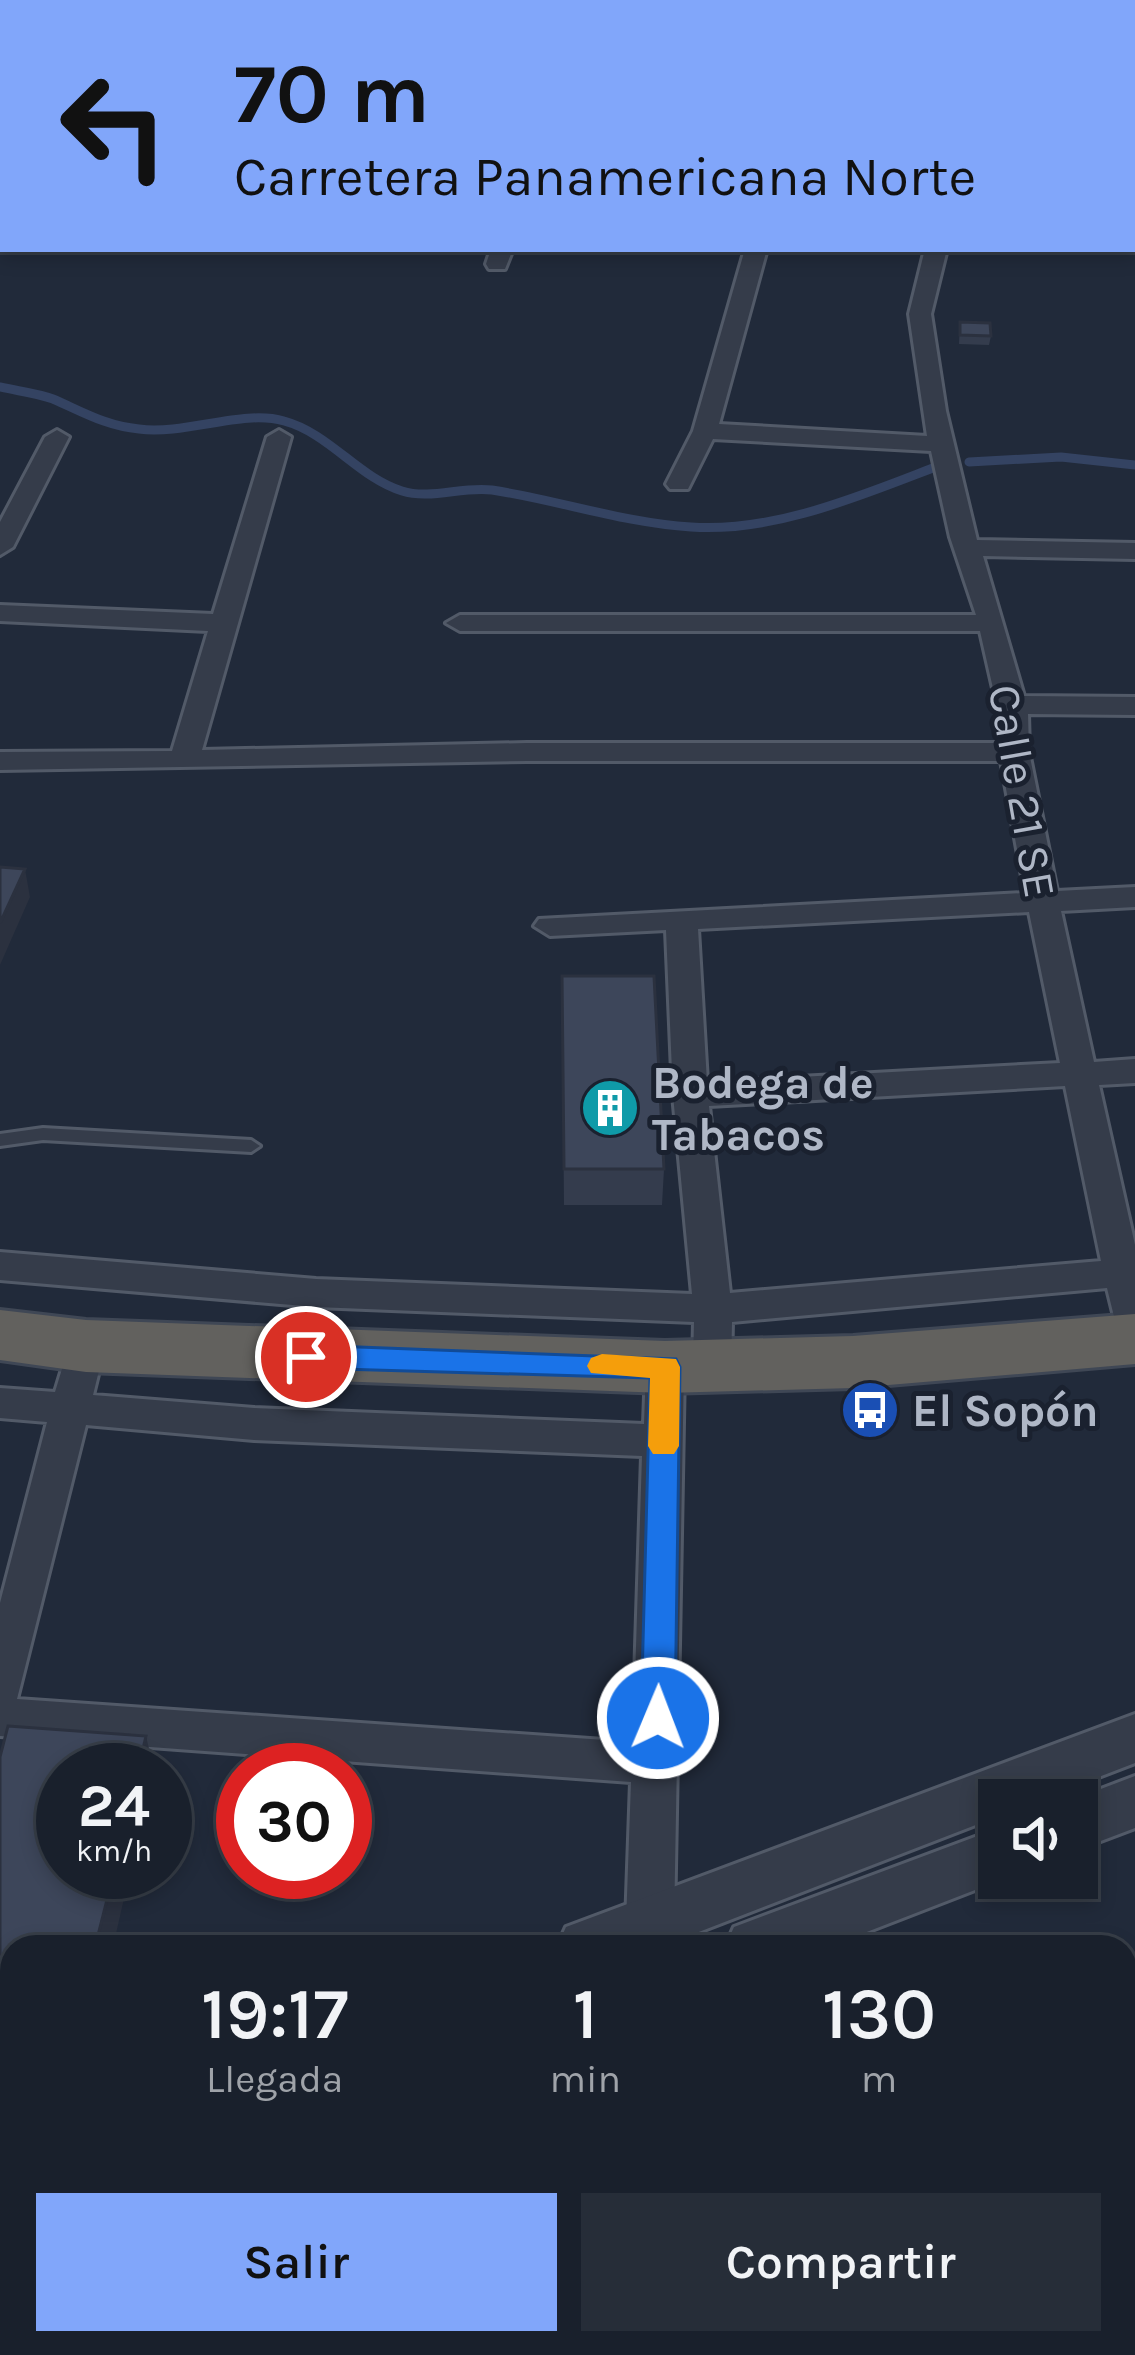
<!DOCTYPE html>
<html lang="es">
<meta charset="utf-8">
<style>
body{margin:0;font-family:Karla,sans-serif;background:#262d38;color:#f1f3f6;height:100vh;display:flex;flex-direction:column;font-size:45px;white-space:nowrap}
*{box-sizing:border-box;margin:0}
p{font-size:39px;color:#9fa3a9}
.icon{flex:none;width:66px;height:66px;fill:none;stroke:currentColor;stroke-width:2;stroke-linecap:round;stroke-linejoin:round}
.map{position:relative;flex:1;overflow:hidden}
.sheet{position:absolute;left:0px;top:1935px;width:1137px;height:420px;display:flex;flex-direction:column;background:#19202c;border-radius:36px 36px 0 0;box-shadow:0 6px 18px #0003,0 0 0 3px #373e48}
.sheet>*{flex:none}
.guide{position:absolute;left:0px;top:0px;width:1137px;height:252px;box-shadow:0 6px 18px #0003,0 0 0 3px #373e48;background:#81a6fa;color:#111;overflow:hidden}
.controls{position:absolute;left:978px;top:1779px;display:grid;gap:24px}
.controls a{display:grid;place-items:center;width:120px;height:120px;border-radius:0px;background:#19202c;box-shadow:0 6px 18px #0003,0 0 0 3px #373e48;font-size:60px}
.speed{position:absolute;left:36px;top:1743px;display:flex;gap:24px;font-size:60px;font-weight:700;text-align:center}
.speed>*{display:grid;place-content:center;width:156px;height:156px;border-radius:50%;background:#19202c;box-shadow:0 6px 18px #0003,0 0 0 3px #373e48;line-height:1}
.speed small{font-size:30px;font-weight:400}
.speed .limit{border:18px solid #d22;background:#fff;color:#111}
.pin{position:absolute;display:grid;place-items:center;width:102px;height:102px;color:#fff;margin:-51px;border:6px solid #fff;border-radius:50%;box-shadow:0 3px 12px #0007}
.me{position:absolute;width:132px;margin:-66px;rotate:1deg;stroke-linejoin:round;filter:drop-shadow(0 0 9px #0008)}
.turn{display:flex;align-items:center;gap:42px;height:252px;padding:0 36px;font-size:54px}
.turn .icon{width:156px;height:156px;stroke-width:2.5}
.turn b{display:block;font-size:84px;line-height:102px}
.eta{display:flex;justify-content:space-evenly;align-items:center;height:204px;text-align:center}
.eta b{font-size:72px;font-weight:600;line-height:84px}
.button{display:flex;gap:24px;margin-top:auto;padding:24px 36px}
.button a{flex:1;height:138px;border-radius:0px;background:#81a6fa;color:#111;font-size:48px;font-weight:600;line-height:138px;text-align:center}
.button a+a{background:#262d38;color:#f1f3f6}
.map>svg:first-child{display:block}
.lines{fill:none;stroke-linecap:round;stroke-linejoin:round}
.stream{stroke:#344362;stroke-width:9}
.service-casing{stroke:#525a68;stroke-width:6}
.minor-casing{stroke:#525a68;stroke-width:6}
.tertiary-casing{stroke:#525a68;stroke-width:6}
.trunk-casing{stroke:#3f4755;stroke-width:6}
.service{fill:#353c4a;fill-rule:evenodd}
.minor{fill:#353c4a;fill-rule:evenodd}
.tertiary{fill:#353c4a;fill-rule:evenodd}
.trunk{fill:#62615e;fill-rule:evenodd}
.wall{fill:#343c4d}
.shaded-wall{fill:#2b313f}
.building{fill:#3d465a;stroke:#2b313f;stroke-width:3}
.route{fill:#1a73e8;stroke:#114b97;stroke-width:3}
.slow{fill:#f59e0b}
.labels{text-anchor:middle;stroke-width:10;stroke-linejoin:round;paint-order:stroke}
.street-label{font-size:45px;fill:#afb7c6;stroke:#1a212f}
.poi-label{font-size:45px;font-weight:bold;fill:#afb7c6;stroke:#1a212f;text-anchor:start}
</style>
<div class="map">
<svg width="1135" height="2355" viewBox="0 0 1135 2355">
<rect width="100%" height="100%" fill="#212a3a"/>
<g class="lines">
<path class="stream" d="M0,387C17,391 37,393 53,399C83,412 106,426 139,429C186,435 243,409 284,421C329,433 359,478 402,491C431,500 462,486 492,490C558,500 624,523 691,527C774,533 862,495 938,466
M969,462L1061,457L1135,465"/>
<defs>
<path id="service" d="M49,0H57L58,3H50Z
M43,1128L251,1140L260,1146L251,1152L43,1140L0,1146V1134Z"/>
<path id="minor" d="M207,0H230L232,3H209Z
M383,0H406L381,3Z
M1134,87H1135V99H1134Z
M3,143V157L0,158V144Z
M491,249H513L505,269H489L486,264Z
M745,249H767L719,424L927,436L909,314L925,249H947L931,314L946,411L977,540L1135,543V559L983,556L1024,696L1135,697V715L1028,714L1029,752L1057,891L1135,887V907L1061,911L1094,1062L1135,1059V1083L1099,1085L1135,1245V1350L1121,1345L1107,1288L732,1322L731,1366L726,1377L712,1381L698,1377L693,1366L694,1322L316,1307L0,1280V1252L316,1279L692,1294L673,1095L666,930L550,936L534,926L539,919L1025,893L1001,761H527L0,770V752L172,751L208,631L0,621V605L213,614L267,437L279,430L291,437L202,750L527,743H1000L1002,728L980,631H460L446,623L460,615H976L950,537L931,451L713,439L688,489H670L666,484L693,431ZM1029,912L1060,1063L707,1082L698,929ZM1065,1086L1101,1261L730,1293L709,1106Z
M57,430L69,437L13,547L0,555V522L45,437Z
M86,1331L100,1336L105,1346L93,1395L254,1408L644,1424L646,1367L651,1356L665,1352L679,1356L684,1367L674,1924L667,1940L650,1946L633,1940L626,1924L631,1782L0,1736V1603L47,1422L0,1418V1388L55,1392L72,1336ZM86,1425L254,1440L642,1456L633,1742L17,1699Z
M12,2250V2302L0,2306V2254Z
M603,2343H657L656,2355H602Z"/>
<path id="tertiary" d="M1135,1714V1763L1039,1800H999V1816L660,1947H557L566,1927Z
M1135,1776V1828L1077,1850V1800H1072Z
M999,1828V1878H1006L828,1947H725L734,1927Z
M12,2119V2183L0,2187V2123Z
M12,2186V2252L0,2256V2190Z"/>
<path id="trunk" d="M0,1310L86,1320L665,1341L853,1336L1135,1314V1364L853,1388L665,1393L86,1372L0,1360Z"/>
</defs>
<use href="#service" class="service-casing"/>
<use href="#minor" class="minor-casing"/>
<use href="#tertiary" class="tertiary-casing"/>
<use href="#trunk" class="trunk-casing"/>
<use href="#service" class="service"/>
<use href="#minor" class="minor"/>
<use href="#tertiary" class="tertiary"/>
<use href="#trunk" class="trunk"/>
</g>
<path class="wall" d="M960,322L991,336L989,345L959,344Z
M562,976L664,1169L662,1205H564Z"/>
<path class="shaded-wall" d="M25,869L30,897L0,965V923Z
M146,1736L154,1770H138Z
M114,1872H130L113,1947H95Z
M12,2017V2053L0,2057V2021Z"/>
<path class="building" d="M960,322L990,323L991,336L960,335Z
M0,867L25,869L0,923Z
M562,976H654L664,1169H564Z
M8,1726L146,1736L138,1770H63V1872H114L95,1947H12V2017L0,2021V1757Z"/>
<path class="route" d="M306,1345L676,1359L680,1367L675,1718L670,1728L658,1732L646,1728L641,1718L650,1378L306,1368L295,1365L291,1357L295,1349Z"/>
<path class="slow" d="M602,1354L676,1359L680,1367L679,1446L674,1454H653L648,1446L650,1378L591,1373L587,1366L591,1358Z"/>
<defs>
<symbol id="building-disc" viewBox="-11 -11 22 22"><circle r="9.5" fill="#0f9aa8" stroke="#1a212f"/><path d="M-4-6H4V6H1V3H-1V6H-4ZM-2.5-4.3h1.7v1.8h-1.7ZM.8-4.3h1.7v1.8H.8ZM-2.5-1h1.7V.8h-1.7ZM.8-1h1.7V.8H.8Z" fill="#fff"/></symbol>
<symbol id="bus-disc" viewBox="-11 -11 22 22"><circle r="9.5" fill="#1a4fb4" stroke="#1a212f"/><path d="M-5-6H5V4H4V6H2V4H-2V6H-4V4H-5ZM-3.5-4V0h7V-4ZM-3.5 1.2v1.5H-2V1.2ZM2 1.2v1.5H3.5V1.2Z" fill="#fff"/></symbol>
</defs>
<g fill-rule="evenodd">
<use href="#building-disc" x="577" y="1075" width="66" height="66"/>
<use href="#bus-disc" x="837" y="1377" width="66" height="66"/>
</g>
<g class="labels">
<g class="street-label">
<text transform="translate(1023 791) rotate(80)" y="16">Calle 21 SE</text>
</g>
<g class="poi-label">
<text x="652" y="1098">Bodega de<tspan x="652" dy="52">Tabacos</tspan></text>
<text x="912" y="1426">El Sopón</text>
</g>
</g>
</svg>
<div class="controls">
<a><svg class="icon" aria-label="sound" viewBox="0 0 24 24"><path d="M4 9h4l5-4v14l-5-4H4zM17 9q2 3 0 6"/></svg></a>
</div>
<div class="speed"><div>24<small>km/h</small></div><div class="limit">30</div></div>
<div class="pin" style="left:306px;top:1357px;background:#d93025"><svg class="icon" aria-label="arrive" viewBox="0 0 24 24"><path d="M6 21V4h12l-3 4 3 4H6"/></svg></div>
<svg class="me" style="left:658px;top:1718px" viewBox="-20 -20 40 40"><circle r="17" fill="#1a73e8" stroke="#fff" stroke-width="3"/><path d="M0-11L8 9 0 5-8 9z" fill="#fff"/></svg>
<div class="guide">
<div class="turn"><svg class="icon" aria-label="left" viewBox="0 0 24 24"><path d="M17 20v-9H6M10 6l-5 5 5 5"/></svg><div><b>70 m</b>Carretera Panamericana Norte</div></div>
</div>
<section class="sheet">
<div class="eta">
<div><b>19:17</b><p>Llegada</p></div>
<div><b>1</b><p>min</p></div>
<div><b>130</b><p>m</p></div>
</div>
<div class="button"><a>Salir</a><a>Compartir</a></div>
</section>
</div>
